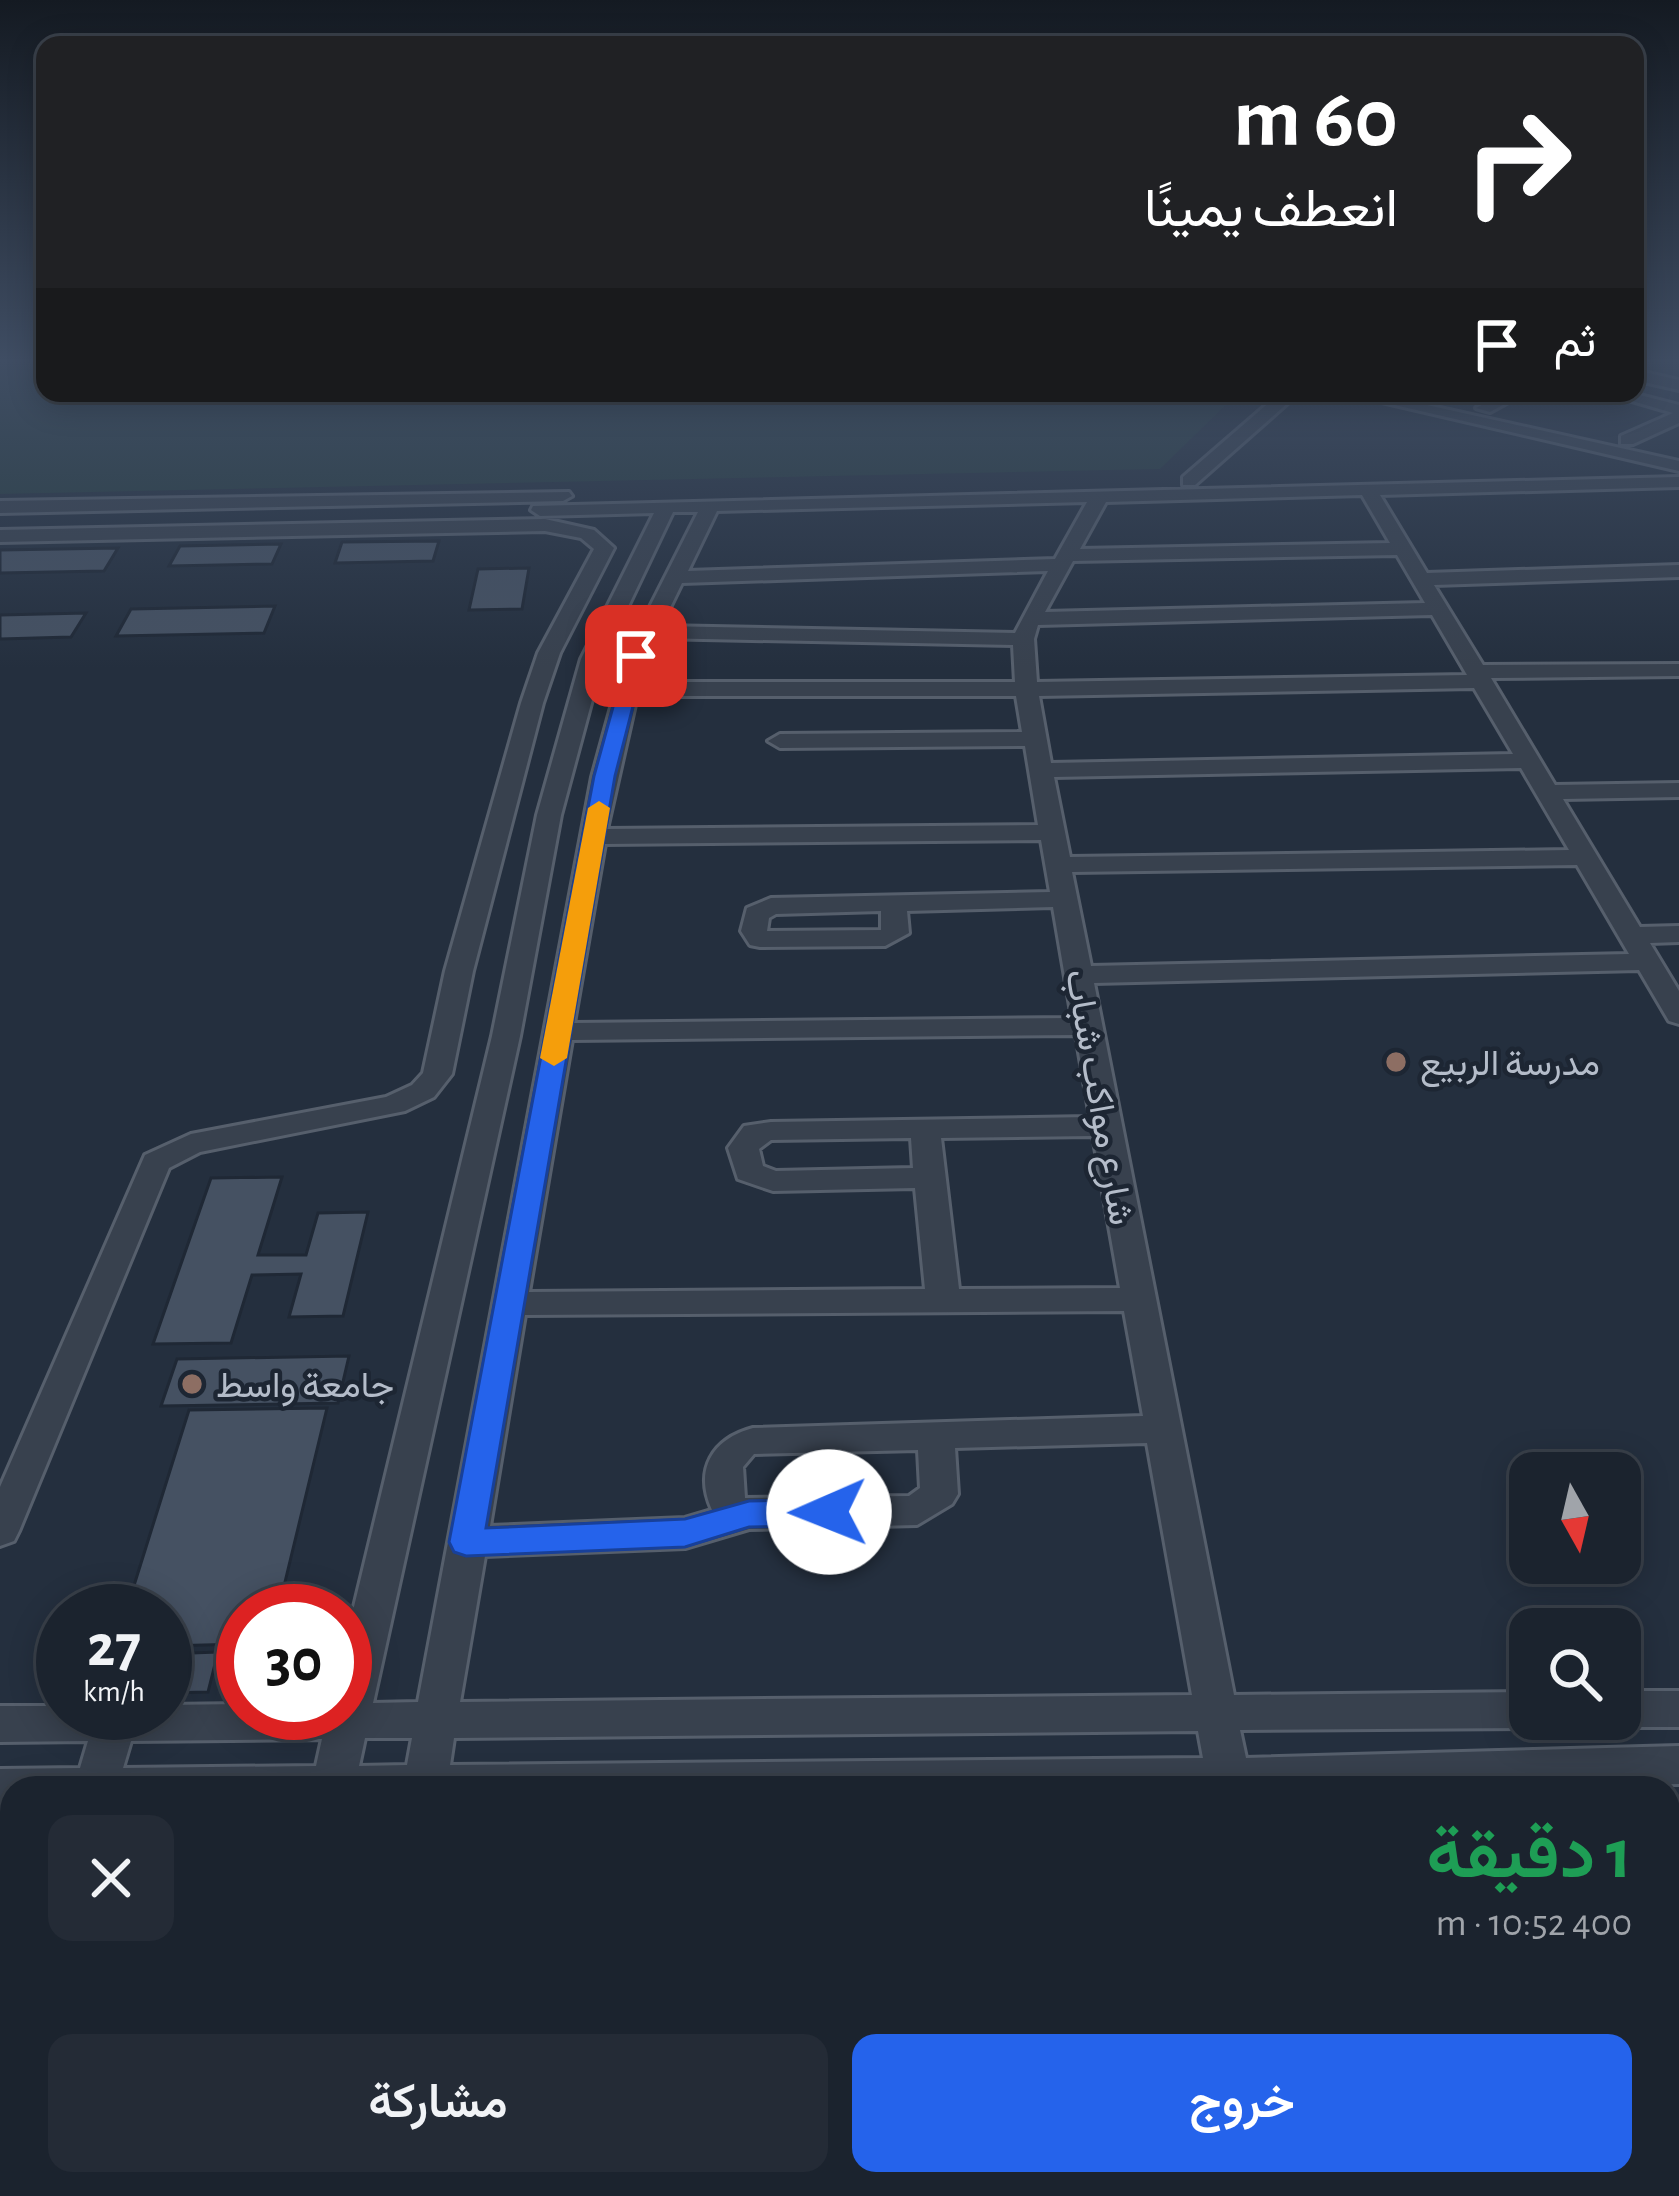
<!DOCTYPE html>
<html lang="ar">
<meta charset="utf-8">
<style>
body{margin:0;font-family:"Alegreya Sans",Vazirmatn,sans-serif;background:#242b36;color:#f1f3f6;direction:rtl;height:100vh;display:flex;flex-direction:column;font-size:45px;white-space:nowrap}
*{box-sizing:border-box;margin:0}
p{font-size:39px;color:#a0a4aa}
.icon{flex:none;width:66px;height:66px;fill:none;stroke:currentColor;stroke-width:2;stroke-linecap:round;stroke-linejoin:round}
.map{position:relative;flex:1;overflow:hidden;direction:ltr}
.side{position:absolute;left:0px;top:1776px;width:1680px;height:420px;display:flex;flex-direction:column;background:#1b232e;border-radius:36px 36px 0 0;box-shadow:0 6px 30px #0003,0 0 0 3px #39404a;direction:rtl}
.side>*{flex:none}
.hud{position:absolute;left:36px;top:36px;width:1608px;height:366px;border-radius:24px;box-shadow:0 6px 30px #0003,0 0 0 3px #39404a;direction:rtl;background:#202124;color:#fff;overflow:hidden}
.needle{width:78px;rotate:172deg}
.buttons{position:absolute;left:1509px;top:1452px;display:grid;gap:24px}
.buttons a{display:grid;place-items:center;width:132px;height:132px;border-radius:24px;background:#1b232e;box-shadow:0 6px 30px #0003,0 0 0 3px #39404a;font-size:60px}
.speed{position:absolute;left:36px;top:1584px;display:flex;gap:24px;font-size:60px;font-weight:700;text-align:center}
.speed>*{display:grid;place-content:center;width:156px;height:156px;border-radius:50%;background:#1b232e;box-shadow:0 6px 30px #0003,0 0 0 3px #39404a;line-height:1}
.speed small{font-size:30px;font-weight:400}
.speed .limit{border:18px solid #d22;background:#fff;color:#111}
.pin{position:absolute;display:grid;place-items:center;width:102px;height:102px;color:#fff;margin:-51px;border-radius:24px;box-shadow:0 6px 18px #0006}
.me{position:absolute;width:132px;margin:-66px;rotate:269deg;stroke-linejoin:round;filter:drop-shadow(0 0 9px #0008)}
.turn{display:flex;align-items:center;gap:42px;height:252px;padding:0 48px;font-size:54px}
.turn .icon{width:156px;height:156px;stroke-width:2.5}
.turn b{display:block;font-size:84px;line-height:102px}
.then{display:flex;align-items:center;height:114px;padding:0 48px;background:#0003;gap:24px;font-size:45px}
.round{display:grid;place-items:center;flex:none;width:126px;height:126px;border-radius:24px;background:#242b36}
.summary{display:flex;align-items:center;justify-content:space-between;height:204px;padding:0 48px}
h1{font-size:72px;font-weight:600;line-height:90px;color:#1e9e55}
.button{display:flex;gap:24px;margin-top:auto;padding:24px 48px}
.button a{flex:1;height:138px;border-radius:24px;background:#2563eb;color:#fff;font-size:48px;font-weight:600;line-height:138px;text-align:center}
.button a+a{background:#242b36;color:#f1f3f6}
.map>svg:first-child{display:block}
.green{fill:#263c3f}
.building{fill:#455162;stroke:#1f2835;stroke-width:3}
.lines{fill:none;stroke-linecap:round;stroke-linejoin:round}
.minor-casing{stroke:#565f6c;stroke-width:6}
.minor{fill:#38414e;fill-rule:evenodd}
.route{fill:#2563eb;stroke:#184099;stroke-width:3}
.slow{fill:#f59e0b}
.education-dot{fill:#8d6e63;stroke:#1d2633;stroke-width:4.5}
.labels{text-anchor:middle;stroke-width:9;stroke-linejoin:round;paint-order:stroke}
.poi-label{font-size:36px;fill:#b4bcc9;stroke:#1d2633;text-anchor:start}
.street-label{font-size:36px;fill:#b4bcc9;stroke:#1d2633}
</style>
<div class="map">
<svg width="1679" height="2196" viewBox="0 0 1679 2196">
<rect width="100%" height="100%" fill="#242f3e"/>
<path class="green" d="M0,360H45V393H1238L1160,469L0,494Z"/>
<path class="building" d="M439,541L433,561L335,563L342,542Z
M281,544L272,564L169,566L180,546Z
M118,548L104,571L0,573V550Z
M529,568L522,609L469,610L478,569Z
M275,606L264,633L116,636L131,609Z
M86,613L71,637L0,639V615Z
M282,1177L258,1255H306L318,1213L368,1212L343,1316L289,1317L301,1274L252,1275L231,1343L153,1344L211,1178Z
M349,1356L338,1403L161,1406L177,1359Z
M327,1408L278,1611H243V1644L165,1646V1611H126L189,1410Z
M218,1652L208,1692L165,1693V1654Z
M0,1884H12V2020H0Z
M1679,1885V2196H1509L1506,2184H1668V1886Z
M12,2066V2184H157L156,2188L0,2184V2100Z"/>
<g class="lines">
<defs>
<path id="minor" d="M1635,370L1679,380V390L1635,380Z
M1280,393H1299L1195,485H1183V477Z
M1343,393H1373L1679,461V471Z
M1504,393H1525L1490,412L1476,408Z
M1605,393H1632L1679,405V423L1633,444H1621V436L1673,413Z
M1679,477V487L1380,495L1427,573L1679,565V577L1434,585L1483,665L1679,664V676L1491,678L1555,785L1679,783V797L1563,799L1640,927L1679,926V942L1650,943L1679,991V1024L1669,1021L1639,970L1094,983L1234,1695L1530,1692V1719H1547L1530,1728L1240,1730L1246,1758L1679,1746V1784L1514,1788H12V1807H0V1769L80,1768L88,1741L0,1742V1706H63V1713H165V1705L243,1704V1713H345V1644L492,1036L537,815L581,659L654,513L540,516L531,510L533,506ZM1362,495L1390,543L1080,549L1106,502ZM1087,502L1055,559L688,571L717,511ZM673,512H698L625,656L592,777L418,1702L373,1703L520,1036L561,815L603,659ZM1397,555L1425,603L1045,612L1073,561ZM1048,571L1015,633L661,626L682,583ZM1432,615L1467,675L1037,682L1034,639L1038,625ZM655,638L1013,645L1015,682H640ZM1474,688L1513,754L1051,763L1039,696ZM637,696H1016L1022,732L780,734L768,741L780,748L1025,746L1038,825L607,829ZM1521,768L1569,850L1070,857L1054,777ZM1041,840L1050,892L771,898L747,908L741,931L750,945L760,947L885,946L909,933L907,911L1053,907L1072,1018L574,1023L605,844ZM1577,865L1629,954L1091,966L1072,872ZM881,911V930L767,931L769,918L776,914ZM1076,1035L1090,1117L771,1122L744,1126L728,1148L738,1179L773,1191L915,1188L925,1289L529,1292L572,1040ZM1093,1136L1120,1288L959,1289L941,1138ZM911,1138L913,1168L776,1171L763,1166L759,1149L771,1140ZM1124,1311L1143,1416L753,1428C712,1439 694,1470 712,1510L685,1518L490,1526L525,1315ZM1147,1443L1192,1695L460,1702L485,1556L685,1548L749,1529L917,1525L952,1504L958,1494L955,1448ZM918,1450L920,1488L909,1496L745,1498L743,1467L754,1454ZM1198,1731L1203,1758L450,1765L454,1738ZM365,1738H412L407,1765L359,1766ZM322,1739L316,1766L123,1768L131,1741Z
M569,492L572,496L563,501L0,513V501Z
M545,519L594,530L614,548L560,653L543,703L473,971L452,1074L434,1097L405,1111L200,1152L169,1168L19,1531L14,1541L0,1546V1487L145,1155L191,1134L386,1097L412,1085L423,1073L445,971L521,703L538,653L594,549L581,538L545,531L0,542V530Z
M1620,1691H1679V1727H1620L1605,1721L1620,1719Z
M221,2184H273L270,2196H218Z
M331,2184H383L381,2196H329Z
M631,2184H689L684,2196H626Z
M826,2184H878L879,2196H827Z
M1280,2184H1332L1334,2196H1282Z"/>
</defs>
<use href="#minor" class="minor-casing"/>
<use href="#minor" class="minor"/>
</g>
<linearGradient id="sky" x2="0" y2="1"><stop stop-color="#141a22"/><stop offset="0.54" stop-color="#3f4d63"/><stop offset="1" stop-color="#3f4d63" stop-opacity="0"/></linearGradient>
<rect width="1679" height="668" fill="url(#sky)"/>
<path class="route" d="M636,651L646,656L615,776L486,1528L685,1519L749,1501L829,1499L841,1503L846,1512L841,1522L829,1526L749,1527L685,1547L466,1556L454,1552L449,1542L594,776L627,656Z"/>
<path class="slow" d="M599,801L610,808L567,1058L554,1066L540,1058L588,808Z"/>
<g class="education-dot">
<circle cx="1396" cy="1062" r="12"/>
<circle cx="192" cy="1384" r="12"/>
</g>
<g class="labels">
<g class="poi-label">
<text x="1420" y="1075">مدرسة الربيع</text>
<text x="216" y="1397">جامعة واسط</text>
</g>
<g class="street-label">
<text transform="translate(1101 1097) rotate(80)" y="13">شارع مواكب شباب</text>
</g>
</g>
</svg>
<div class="buttons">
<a><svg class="needle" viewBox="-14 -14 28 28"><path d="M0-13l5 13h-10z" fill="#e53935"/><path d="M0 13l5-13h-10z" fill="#a0a4aa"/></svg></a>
<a><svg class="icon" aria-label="search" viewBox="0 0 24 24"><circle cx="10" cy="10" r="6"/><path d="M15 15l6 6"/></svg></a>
</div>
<div class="speed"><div>27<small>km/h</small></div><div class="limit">30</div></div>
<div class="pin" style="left:636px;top:656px;background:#d93025"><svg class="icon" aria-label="arrive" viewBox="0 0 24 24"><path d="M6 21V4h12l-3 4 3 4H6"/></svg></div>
<svg class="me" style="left:829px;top:1512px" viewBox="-20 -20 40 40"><circle r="19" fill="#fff"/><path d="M0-13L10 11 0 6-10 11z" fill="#2563eb"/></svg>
<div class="hud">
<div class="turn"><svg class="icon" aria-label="right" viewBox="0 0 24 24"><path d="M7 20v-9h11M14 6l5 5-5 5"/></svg><div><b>60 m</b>انعطف يمينًا</div></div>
<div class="then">ثم<svg class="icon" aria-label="arrive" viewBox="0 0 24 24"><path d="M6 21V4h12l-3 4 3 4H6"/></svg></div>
</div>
<section class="side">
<div class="summary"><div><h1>1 دقيقة</h1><p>400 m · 10:52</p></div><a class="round"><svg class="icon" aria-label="close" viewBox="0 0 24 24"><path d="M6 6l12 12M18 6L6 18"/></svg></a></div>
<div class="button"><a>خروج</a><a>مشاركة</a></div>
</section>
</div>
